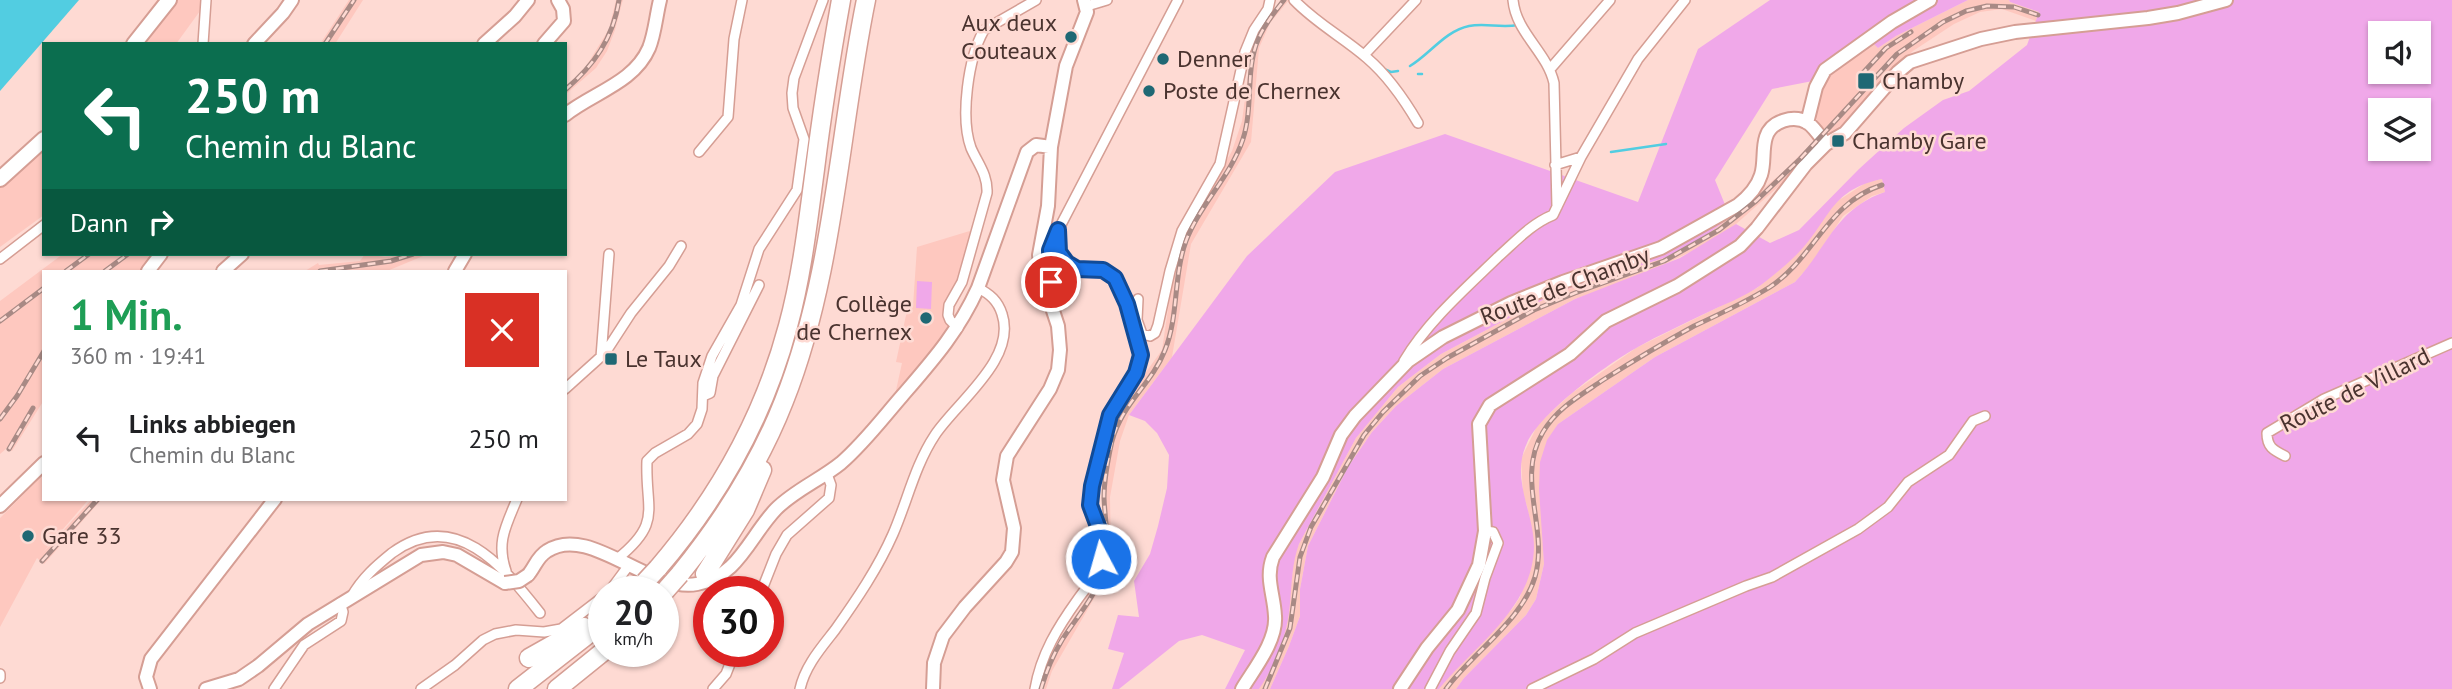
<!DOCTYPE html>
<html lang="de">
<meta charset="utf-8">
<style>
body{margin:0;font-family:"PT Sans",sans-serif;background:#f6f6f6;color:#202124;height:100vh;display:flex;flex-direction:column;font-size:26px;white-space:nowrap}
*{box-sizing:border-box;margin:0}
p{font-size:23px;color:#757577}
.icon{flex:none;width:38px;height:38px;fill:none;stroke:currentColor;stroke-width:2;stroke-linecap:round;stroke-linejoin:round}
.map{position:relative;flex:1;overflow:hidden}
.sheet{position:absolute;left:42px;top:270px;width:525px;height:231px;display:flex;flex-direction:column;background:#fff;border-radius:0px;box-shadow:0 2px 5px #0004}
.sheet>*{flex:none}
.hud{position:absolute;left:42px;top:42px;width:525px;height:214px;border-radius:0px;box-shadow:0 2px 5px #0004;background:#0b6e4f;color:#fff;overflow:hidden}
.fabs{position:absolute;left:2368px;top:21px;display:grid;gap:14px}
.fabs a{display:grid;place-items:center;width:63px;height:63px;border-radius:0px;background:#fff;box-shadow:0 2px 5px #0004;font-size:35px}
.speed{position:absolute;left:588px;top:576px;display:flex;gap:14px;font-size:35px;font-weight:700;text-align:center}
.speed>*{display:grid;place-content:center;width:91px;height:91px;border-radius:50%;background:#fff;box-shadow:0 2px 5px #0004;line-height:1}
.speed small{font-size:18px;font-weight:400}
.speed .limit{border:10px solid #d22;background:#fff;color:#111}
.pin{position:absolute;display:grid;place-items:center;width:60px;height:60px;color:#fff;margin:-30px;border:4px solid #fff;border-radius:50%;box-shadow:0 2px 7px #0007}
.me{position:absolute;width:77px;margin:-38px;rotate:354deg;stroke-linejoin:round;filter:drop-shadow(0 0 5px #0008)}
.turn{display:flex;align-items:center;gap:24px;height:147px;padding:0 28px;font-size:32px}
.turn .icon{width:91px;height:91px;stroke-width:2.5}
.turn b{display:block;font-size:49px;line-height:60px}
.then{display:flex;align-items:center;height:66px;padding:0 28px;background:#0003;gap:14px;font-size:26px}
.round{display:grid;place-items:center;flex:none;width:74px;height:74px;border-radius:0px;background:#f6f6f6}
.overview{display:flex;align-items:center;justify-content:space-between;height:119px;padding:0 28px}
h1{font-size:42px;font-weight:800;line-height:52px;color:#1e9e55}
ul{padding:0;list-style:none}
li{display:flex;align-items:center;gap:21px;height:98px;padding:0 28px}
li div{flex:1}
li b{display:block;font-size:26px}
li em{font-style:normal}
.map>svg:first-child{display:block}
.built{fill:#fec8bf}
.green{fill:#f0a8e9;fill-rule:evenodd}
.water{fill:#52cde1}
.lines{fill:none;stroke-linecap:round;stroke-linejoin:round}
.stream{stroke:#52cde1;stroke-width:2.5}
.street-casing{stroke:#d59e94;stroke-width:12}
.secondary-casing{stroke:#d59e94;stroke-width:16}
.primary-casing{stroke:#d59e94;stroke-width:18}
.highway-casing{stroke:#d59e94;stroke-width:21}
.street{stroke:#fff;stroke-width:9}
.secondary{stroke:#fff;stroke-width:12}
.primary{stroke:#fff;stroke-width:14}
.highway{stroke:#fff;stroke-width:18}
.rail-casing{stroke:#a88a85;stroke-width:5}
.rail{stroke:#fedad3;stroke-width:2.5;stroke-dasharray:8;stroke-linecap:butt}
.secondary-bridge-casing{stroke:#d59e94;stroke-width:16;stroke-linecap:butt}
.highway-bridge-casing{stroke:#d59e94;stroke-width:21;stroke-linecap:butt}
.secondary-bridge{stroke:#fff;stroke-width:12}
.highway-bridge{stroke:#fff;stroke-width:18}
.route-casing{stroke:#114b97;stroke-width:18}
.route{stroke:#1a73e8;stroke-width:12}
.poi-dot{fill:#1f6874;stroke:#fedad3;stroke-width:2.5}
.labels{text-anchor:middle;stroke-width:5;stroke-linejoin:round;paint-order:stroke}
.poi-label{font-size:24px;fill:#4a332f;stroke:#fedad3;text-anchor:start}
.street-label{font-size:24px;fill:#4a332f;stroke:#fedad3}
</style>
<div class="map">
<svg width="2452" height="689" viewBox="0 0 2452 689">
<rect width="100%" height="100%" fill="#fedad3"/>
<path class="built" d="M157,0H208L176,44H125Z
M349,0H363L335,44H320Z
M616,0H623L622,3L615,30L607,51L596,68L565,95V88L585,68L609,29Z
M1281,0H1289L1270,23L1259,48L1251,142L1191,244L1172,357L1129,415L1120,441L1110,497L1111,554L1107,576L1052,671L1046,689H1038L1054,647L1093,589L1099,575L1105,548L1102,496L1104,470L1115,422L1128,397L1162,350L1173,275L1183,236L1232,151L1242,121L1252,45L1265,20Z
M1968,0H2009L2010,2L2039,12L2036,21L2002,9L1980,12L1954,24L1913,51L1897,66L1840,129L1835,133H1829L1818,126L1814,107L1823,79L1873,42L1878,48L1896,36Z
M1814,141L1812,152L1787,179L1736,224L1707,244L1642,275L1575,299L1443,369L1396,406L1372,432L1348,467L1308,546L1300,589V616L1289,646L1270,689H1259L1281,644L1287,623L1294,557L1299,544L1356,438L1398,387L1441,354L1558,292L1667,257L1704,237L1730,217L1783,172Z
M44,144V215L0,247V183Z
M1882,179L1885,192L1872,196L1843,216L1812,263L1795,282L1655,357L1558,424L1542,527L1544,564L1536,599L1526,615L1464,678L1456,689H1439L1459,664L1513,608L1520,597L1534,547L1527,506L1523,494L1521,459L1538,424L1572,393L1636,348L1757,288L1784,266L1836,202L1867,182Z
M973,230L956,284L944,309L948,328L895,395L902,363L896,362L908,306H913L917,247Z
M63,254H151L143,271H44V400L12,451L7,448L0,454V301Z
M365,254L385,257L428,254L387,271H305L318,263L319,265L360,261Z
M44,474V499H89L39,557L92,499H102L44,564L37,558L0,627V518Z"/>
<path class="green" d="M1770,0H1968L1896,36L1878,48L1873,43L1823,79L1772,89L1715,180L1730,217L1704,237L1667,257L1558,292L1441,354L1411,377L1398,387L1356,438L1299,544C1292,563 1292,582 1290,603C1288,633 1276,664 1259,689H1225L1245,650L1202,635L1179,641L1119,689H1112L1124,653L1108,649L1118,615L1139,617L1134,581L1150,554L1158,526L1167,488L1169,455L1157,433L1145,421L1129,415L1247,256L1335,172L1445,134L1638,202L1698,49Z
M2009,0H2452V689H1456L1464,678L1526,615L1536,599L1544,564L1539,489L1540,462L1547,440L1558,424L1655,357L1795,282C1828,247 1835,209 1885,192L1882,179C1831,190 1831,217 1801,250C1789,263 1775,274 1761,285C1745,297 1722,305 1704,314C1682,325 1659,335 1638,347C1607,364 1541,412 1527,443C1510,478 1534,512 1534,547C1533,608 1474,646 1439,689H1270L1289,646L1300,616V589L1308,546L1348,467L1372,432L1396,406L1443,369L1575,299L1680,258L1736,224L1770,243L1799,230L1859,169L1904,128L1943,100L1969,91L2027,45L2039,12L2010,2ZM2380,33H2418V72H2380ZM2380,110H2418V149H2380Z
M917,281L932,282L931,309L916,308Z"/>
<path class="water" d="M0,0H79L0,91Z"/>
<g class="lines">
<path class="stream" d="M1410,66C1430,54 1445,31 1469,26C1485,23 1501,28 1518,25
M1384,69L1391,72L1398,71
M1418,74H1422
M1611,152L1666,144"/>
<defs>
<path id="street" d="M1294,0C1317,24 1343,37 1367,58C1388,76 1404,99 1418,123
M1513,0C1516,33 1547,52 1554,83L1557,207
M1087,6L1107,0
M203,44L206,0
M1364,55L1416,0
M1551,68L1610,0
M699,152L728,117L734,39L742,0
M1555,165L1581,157
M0,259L44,225
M1045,286L1053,279L1050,260L1052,242L1178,0
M1138,299L1137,320L1142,334L1150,336L1155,333L1158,325L1170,271L1182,231L1220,164L1245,52L1254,30L1268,9L1270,0
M958,328L950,320L948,315L949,305L962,282L987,193C988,175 978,164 971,148C960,118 968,58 984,30L1036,0
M601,357L609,254
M1404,361C1428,321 1465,289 1498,257C1516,241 1531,224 1553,215L1581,157L1638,59L1685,0
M565,389L605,353L631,313L669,266L681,246
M703,396L710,393L713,376L759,285
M2285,456C2273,450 2267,447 2267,433L2324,399L2452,343
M617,559C663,522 645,510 647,461L655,453L688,434L697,424L702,409L703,383L712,356L741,305L759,249L797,190L804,139L793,108L792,93L794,78L823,0
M506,571C496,542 506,526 517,499
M609,592L629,565
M761,592L776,554L787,535L829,498L831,485L827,474
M352,596C362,578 376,566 392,553C455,507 503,566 540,613
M0,674V678
M274,689L304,645L341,621L343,612L340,603
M421,689L455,665L483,640L495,634L516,630L544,632L561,629L604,596
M713,689L726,674L735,651
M800,689C805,666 821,648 835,630C857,599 878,568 893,534C907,502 915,465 935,435C957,402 1017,359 1002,314C998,301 990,294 978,288
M1035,689C1041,654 1058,627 1078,599C1085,589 1094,579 1099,568C1111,536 1086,517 1093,485C1099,457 1103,424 1119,399C1128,385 1142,369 1140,351C1138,334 1123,283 1109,273C1103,269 1096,270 1089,270C1063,269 1058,252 1058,230
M1430,689L1450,651L1476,613L1485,578L1498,543L1493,532L1485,531
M1532,689L1594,659L1635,633L1746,586L1772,577L1858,529L1888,507L1908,482L1949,455L1973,421L1985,416"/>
<path id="secondary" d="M254,44L283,13L292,0
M484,44L515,16L528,0
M544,44L564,21L563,9L558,0
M565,115C592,93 634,83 649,48C655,33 656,16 660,0
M1807,123L1816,87L1825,70L1892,22L1930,0
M148,271L161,254
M223,271L242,254
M455,271L465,254
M0,506L44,463
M528,575C535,567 537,557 547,551C589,523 649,593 697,584C738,577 750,536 776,509C795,490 820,480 841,463C864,443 882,419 902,396C933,360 958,332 978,288L1027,152L1036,145L1051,147
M150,689L146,677L151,659L275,499
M206,689L239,679L258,666L308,624L421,555L443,552L457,555L505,583
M933,689L934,663L943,636L965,607L1006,562L1012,552L1014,528L1003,480L1007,456L1050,389L1058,370L1060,350L1058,326L1041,274L1039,255L1048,206L1051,147L1066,66L1087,12L1084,0
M1242,689C1254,669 1277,641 1275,616C1274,594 1265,578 1273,557L1323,477L1341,435L1355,416L1408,361L1443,337L1511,303L1563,282L1661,248L1738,205C1748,197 1757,188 1761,175C1765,163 1762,149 1766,137C1771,121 1794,114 1808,123C1815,128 1821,138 1826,144
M1400,689L1427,648L1458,610L1479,565L1485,531L1479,424L1490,405L1570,354L1606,321L1677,286L1740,246L1757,228L1806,164L1826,144L1845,133L1898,72L1910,62L1981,39L2015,32L2148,18L2178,13L2226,0"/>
<path id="primary" d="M134,44L169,0
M0,179L44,139"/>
<path id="highway" d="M658,568C718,498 764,416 788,326C802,275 808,221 815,169C822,112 831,56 841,0
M680,574C723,521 759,465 784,401C834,275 839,132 866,0
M705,574L745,510L762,470
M529,658L584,627
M518,689L604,622
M557,689L604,651"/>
</defs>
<use href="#street" class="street-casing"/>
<use href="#secondary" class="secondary-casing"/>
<use href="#primary" class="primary-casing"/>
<use href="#highway" class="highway-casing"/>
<use href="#street" class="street"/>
<use href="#secondary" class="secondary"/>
<use href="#primary" class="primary"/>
<use href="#highway" class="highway"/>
<defs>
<path id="rail" d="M325,44L354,0
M1861,75L1886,48L1911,32
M565,90C594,65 613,39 619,0
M66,271L89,254
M105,271L128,254
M320,271L391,261L413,254
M0,321L44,288
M0,419L17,396L44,351
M9,449L33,408
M42,561L98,499
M1041,689C1046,672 1053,655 1062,640C1076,618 1095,597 1103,572C1111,548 1105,523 1104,498C1104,479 1108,459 1112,441C1122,403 1152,384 1165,350C1179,315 1173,277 1186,241C1200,204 1231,176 1243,139C1253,108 1246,75 1256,45C1262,28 1273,14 1284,0
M1265,689L1290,628L1300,557L1311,527L1364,435L1383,412L1420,376L1447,358L1534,310L1575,293L1664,261L1719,230L1756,201L1800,159L1897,54L1943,22L1966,11L1987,6L2014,7L2038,15
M1446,689C1472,653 1522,621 1535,577C1549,528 1515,479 1543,432C1557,408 1581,395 1603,380C1633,361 1663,343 1694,326C1720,314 1746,302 1770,287C1814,258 1828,202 1882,185"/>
</defs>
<use href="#rail" class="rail-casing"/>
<use href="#rail" class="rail"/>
<defs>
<path id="secondary-bridge" d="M505,583L519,581L528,575"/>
<path id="highway-bridge" d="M645,582L658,568
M665,591L680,574"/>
</defs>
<use href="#secondary-bridge" class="secondary-bridge-casing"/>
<use href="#highway-bridge" class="highway-bridge-casing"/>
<use href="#secondary-bridge" class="secondary-bridge"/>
<use href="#highway-bridge" class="highway-bridge"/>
</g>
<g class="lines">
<defs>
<path id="route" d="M1051,282L1050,250L1058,230L1059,252L1067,263L1077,269L1103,270L1115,278L1127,304L1141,355L1136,373L1110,415L1092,486L1090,505L1102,537L1101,559"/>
</defs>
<use href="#route" class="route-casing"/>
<use href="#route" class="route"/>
</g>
<g class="poi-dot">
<circle cx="1071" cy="37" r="7"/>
<circle cx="1163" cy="59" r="7"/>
<rect x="1857" y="72" width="18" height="18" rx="3.5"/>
<circle cx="1149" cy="91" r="7"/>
<rect x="1831" y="134" width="14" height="14" rx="3.5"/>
<circle cx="926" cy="318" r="7"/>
<rect x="604" y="352" width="14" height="14" rx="3.5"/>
<circle cx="28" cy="536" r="7"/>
</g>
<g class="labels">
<g class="poi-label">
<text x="1057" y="31" text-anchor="end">Aux deux<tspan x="1057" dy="28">Couteaux</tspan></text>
<text x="1177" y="67">Denner</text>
<text x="1882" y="89">Chamby</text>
<text x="1163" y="99">Poste de Chernex</text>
<text x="1852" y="149">Chamby Gare</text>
<text x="912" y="312" text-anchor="end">Collège<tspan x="912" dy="28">de Chernex</tspan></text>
<text x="625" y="367">Le Taux</text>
<text x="42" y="544">Gare 33</text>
</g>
<g class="street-label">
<text transform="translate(1565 286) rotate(-21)" y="8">Route de Chamby</text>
<text transform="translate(2355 390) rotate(-26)" y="8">Route de Villard</text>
</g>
</g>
</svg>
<div class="fabs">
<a><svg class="icon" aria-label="sound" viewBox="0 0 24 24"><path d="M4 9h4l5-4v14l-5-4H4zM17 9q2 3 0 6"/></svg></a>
<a><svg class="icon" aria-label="layers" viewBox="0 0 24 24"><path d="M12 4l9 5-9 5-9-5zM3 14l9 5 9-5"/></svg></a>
</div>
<div class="speed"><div>20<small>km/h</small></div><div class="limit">30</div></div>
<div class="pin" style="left:1051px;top:282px;background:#d93025"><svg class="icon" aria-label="arrive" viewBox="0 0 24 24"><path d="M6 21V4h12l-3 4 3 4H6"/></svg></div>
<svg class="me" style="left:1101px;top:559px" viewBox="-20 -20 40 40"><circle r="17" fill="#1a73e8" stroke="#fff" stroke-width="3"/><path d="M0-11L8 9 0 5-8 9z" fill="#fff"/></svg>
<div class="hud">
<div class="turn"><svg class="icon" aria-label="left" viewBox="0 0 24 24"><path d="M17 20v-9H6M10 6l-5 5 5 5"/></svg><div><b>250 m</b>Chemin du Blanc</div></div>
<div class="then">Dann<svg class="icon" aria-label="right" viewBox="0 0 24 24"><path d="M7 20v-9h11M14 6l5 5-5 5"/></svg></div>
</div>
<section class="sheet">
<div class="overview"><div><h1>1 Min.</h1><p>360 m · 19:41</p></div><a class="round" style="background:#d93025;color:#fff"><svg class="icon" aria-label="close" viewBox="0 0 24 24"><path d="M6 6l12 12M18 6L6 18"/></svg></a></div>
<ul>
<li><svg class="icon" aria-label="left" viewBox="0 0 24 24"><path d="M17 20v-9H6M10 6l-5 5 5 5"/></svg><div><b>Links abbiegen</b><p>Chemin du Blanc</p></div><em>250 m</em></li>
</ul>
</section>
</div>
